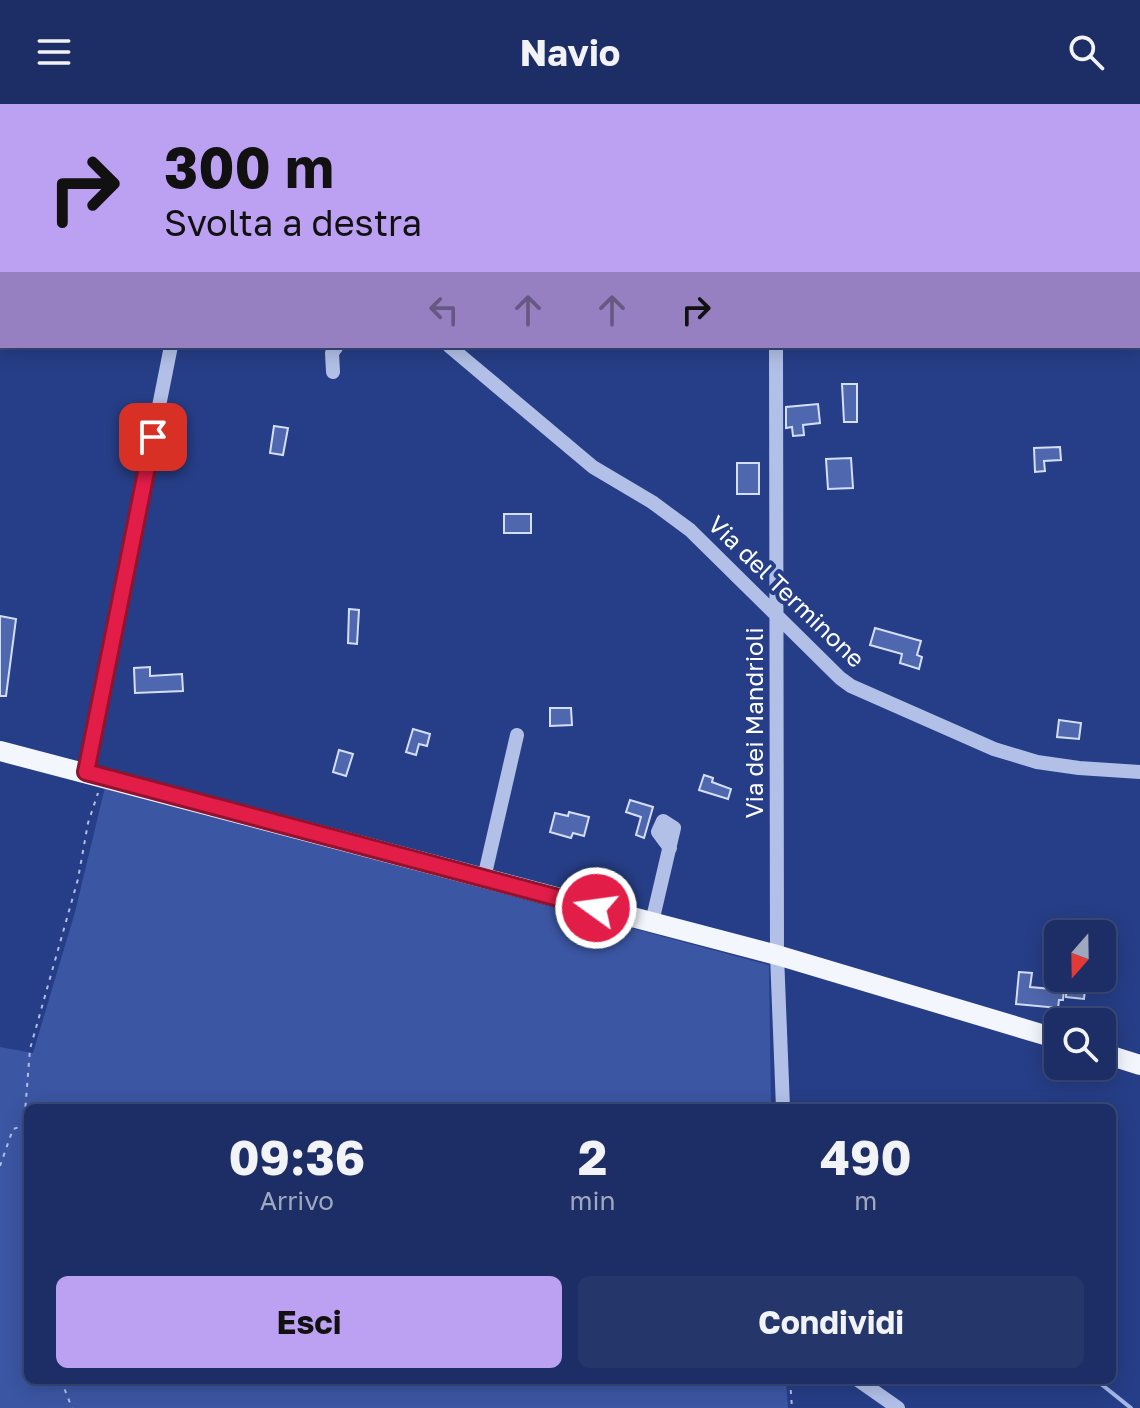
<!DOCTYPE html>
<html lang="it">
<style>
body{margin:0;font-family:"Golos Text",sans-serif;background:#25366b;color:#f1f3f6;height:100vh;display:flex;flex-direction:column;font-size:30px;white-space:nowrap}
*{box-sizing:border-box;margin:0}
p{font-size:26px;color:#a0a8bf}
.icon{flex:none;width:44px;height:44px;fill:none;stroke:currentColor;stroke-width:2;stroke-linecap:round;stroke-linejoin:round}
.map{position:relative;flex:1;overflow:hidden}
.sheet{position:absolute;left:24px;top:1000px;width:1092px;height:280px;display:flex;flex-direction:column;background:#1c2e65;border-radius:12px;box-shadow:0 4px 20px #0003,0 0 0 2px #3a4a79}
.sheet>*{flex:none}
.guide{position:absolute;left:0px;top:0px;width:1140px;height:244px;box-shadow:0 4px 20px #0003,0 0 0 2px #3a4a79;background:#bca0f2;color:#111;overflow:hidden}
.needle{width:52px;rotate:200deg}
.fabs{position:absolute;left:1044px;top:816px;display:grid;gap:16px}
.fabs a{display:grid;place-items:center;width:72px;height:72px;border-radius:12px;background:#1c2e65;box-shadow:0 4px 20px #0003,0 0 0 2px #3a4a79;font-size:40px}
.pin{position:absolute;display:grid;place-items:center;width:68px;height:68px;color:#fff;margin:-34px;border-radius:16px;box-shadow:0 4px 12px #0006}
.me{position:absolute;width:88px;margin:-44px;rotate:284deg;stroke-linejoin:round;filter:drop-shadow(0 0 6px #0008)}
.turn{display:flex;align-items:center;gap:28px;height:168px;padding:0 32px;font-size:36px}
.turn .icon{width:104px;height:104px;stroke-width:2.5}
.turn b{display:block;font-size:56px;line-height:68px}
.lanes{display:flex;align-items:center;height:76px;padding:0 32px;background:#0003;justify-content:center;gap:40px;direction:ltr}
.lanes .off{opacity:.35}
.eta{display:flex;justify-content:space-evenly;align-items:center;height:136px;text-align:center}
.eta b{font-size:48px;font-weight:700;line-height:56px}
.button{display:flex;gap:16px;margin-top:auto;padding:16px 32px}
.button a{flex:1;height:92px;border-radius:12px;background:#bca0f2;color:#111;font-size:32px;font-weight:700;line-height:92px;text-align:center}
.button a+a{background:#25366b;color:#f1f3f6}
header{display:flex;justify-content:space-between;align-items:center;height:104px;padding:0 32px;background:#1c2e65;font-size:36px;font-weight:700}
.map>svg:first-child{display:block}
.green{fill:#3b56a3}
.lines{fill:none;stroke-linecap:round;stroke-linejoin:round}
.stream{stroke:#a6b8e9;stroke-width:4}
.building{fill:#4f67ae;stroke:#d5def7;stroke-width:2}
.path{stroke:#b2c0e8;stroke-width:2;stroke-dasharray:4 6;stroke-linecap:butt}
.minor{stroke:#b2c0e8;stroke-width:14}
.major{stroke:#f4f6fe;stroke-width:20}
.route-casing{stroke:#92132f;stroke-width:20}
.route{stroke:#e11d48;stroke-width:14}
.labels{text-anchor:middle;stroke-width:8;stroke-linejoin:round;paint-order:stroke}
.street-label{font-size:24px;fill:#fff;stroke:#263e87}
</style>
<header><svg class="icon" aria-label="menu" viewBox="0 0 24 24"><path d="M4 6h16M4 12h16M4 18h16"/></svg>Navio<svg class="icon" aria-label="search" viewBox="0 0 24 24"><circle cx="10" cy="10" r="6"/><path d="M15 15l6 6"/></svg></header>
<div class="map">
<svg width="1140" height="1304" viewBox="0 0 1140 1304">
<rect width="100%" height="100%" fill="#263e87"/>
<path class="green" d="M105,683L769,861L771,1004H28V1276H786L788,1304H0V943L33,949L75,808Z"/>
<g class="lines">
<path class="stream" d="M1138,114H1140
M1096,1276L1131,1304"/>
</g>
<path class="building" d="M842,280H857V318H844Z
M818,300L820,319L803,321L804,331L793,332L792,323L786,324V303Z
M274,322L288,324L283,351L270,349Z
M1060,343L1061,356L1044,357L1045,367L1035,368L1034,344Z
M851,354L853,384L828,385L826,355Z
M737,359H759V390H737Z
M504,410H531V429H504Z
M349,505L359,506L357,540L348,539Z
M0,512L16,515L6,592H0Z
M875,524L921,537L917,551L922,553L919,565L900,559L902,550L870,541Z
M150,563V572L182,570L183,587L135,589L134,564Z
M550,604H571L572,621L550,622Z
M1059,616L1081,619L1079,635L1057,633Z
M413,625L430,630L427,642L419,640L416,651L406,648Z
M339,646L353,650L346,672L333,668Z
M704,671L713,674L712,678L731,685L728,695L699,686Z
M630,696L653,703L644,734L636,731L641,713L626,708Z
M569,708L589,713L584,732L573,729L571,734L550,728L555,709L568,712Z
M1019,868L1032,869L1030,883L1064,886L1063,896H1059L1058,904L1016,900Z
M1067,874L1086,876L1084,895L1066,893Z"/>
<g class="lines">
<path class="path" d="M28,1032L24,1021L30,945L78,775L88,719L98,689
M0,1062L13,1025L23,1022
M61,1276L72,1304
M790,1276L792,1304"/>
<path class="minor" d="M181,0L182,2
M775,0V2
M0,115L2,114
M449,242L593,363L652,398L690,426L840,574L851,582L994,645L1037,658L1079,664L1140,668
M776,242L777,851L783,1004
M333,268L332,249L337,242
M86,668L171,242
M484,774L517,631
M652,818L674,724L663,717L658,728L670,744
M858,1276L898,1304"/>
<path class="major" d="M0,647L777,851L1058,935
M1102,949L1140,961"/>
</g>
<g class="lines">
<defs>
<path id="route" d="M153,333L86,668L596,804"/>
</defs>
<use href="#route" class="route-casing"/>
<use href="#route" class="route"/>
</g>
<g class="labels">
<g class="street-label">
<text transform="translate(786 488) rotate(44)" y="8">Via del Terminone</text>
<text transform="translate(755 619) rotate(-90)" y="8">Via dei Mandrioli</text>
</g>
</g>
</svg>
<div class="fabs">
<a><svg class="needle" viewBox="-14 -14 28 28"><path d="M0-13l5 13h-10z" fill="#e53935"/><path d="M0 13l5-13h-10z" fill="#a0a8bf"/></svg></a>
<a><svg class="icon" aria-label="search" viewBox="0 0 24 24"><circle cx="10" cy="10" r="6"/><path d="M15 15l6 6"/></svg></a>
</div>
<div class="pin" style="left:153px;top:333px;background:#d93025"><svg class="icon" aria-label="arrive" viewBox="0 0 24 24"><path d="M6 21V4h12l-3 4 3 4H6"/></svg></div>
<svg class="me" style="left:596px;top:804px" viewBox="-20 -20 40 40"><circle r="17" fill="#e11d48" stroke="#fff" stroke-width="3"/><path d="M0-11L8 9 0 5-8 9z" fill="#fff"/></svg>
<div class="guide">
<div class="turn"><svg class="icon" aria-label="right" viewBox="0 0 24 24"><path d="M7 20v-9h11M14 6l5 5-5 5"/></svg><div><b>300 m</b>Svolta a destra</div></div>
<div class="lanes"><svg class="icon off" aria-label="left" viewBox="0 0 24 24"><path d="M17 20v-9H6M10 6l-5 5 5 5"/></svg><svg class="icon off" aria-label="ahead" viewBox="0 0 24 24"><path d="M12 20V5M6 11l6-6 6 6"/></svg><svg class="icon off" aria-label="ahead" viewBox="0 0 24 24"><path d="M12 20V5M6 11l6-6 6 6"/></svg><svg class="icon" aria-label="right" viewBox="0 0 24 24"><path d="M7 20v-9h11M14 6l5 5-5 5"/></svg></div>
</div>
<section class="sheet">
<div class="eta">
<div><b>09:36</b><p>Arrivo</p></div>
<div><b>2</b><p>min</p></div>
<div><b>490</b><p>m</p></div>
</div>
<div class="button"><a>Esci</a><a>Condividi</a></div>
</section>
</div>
